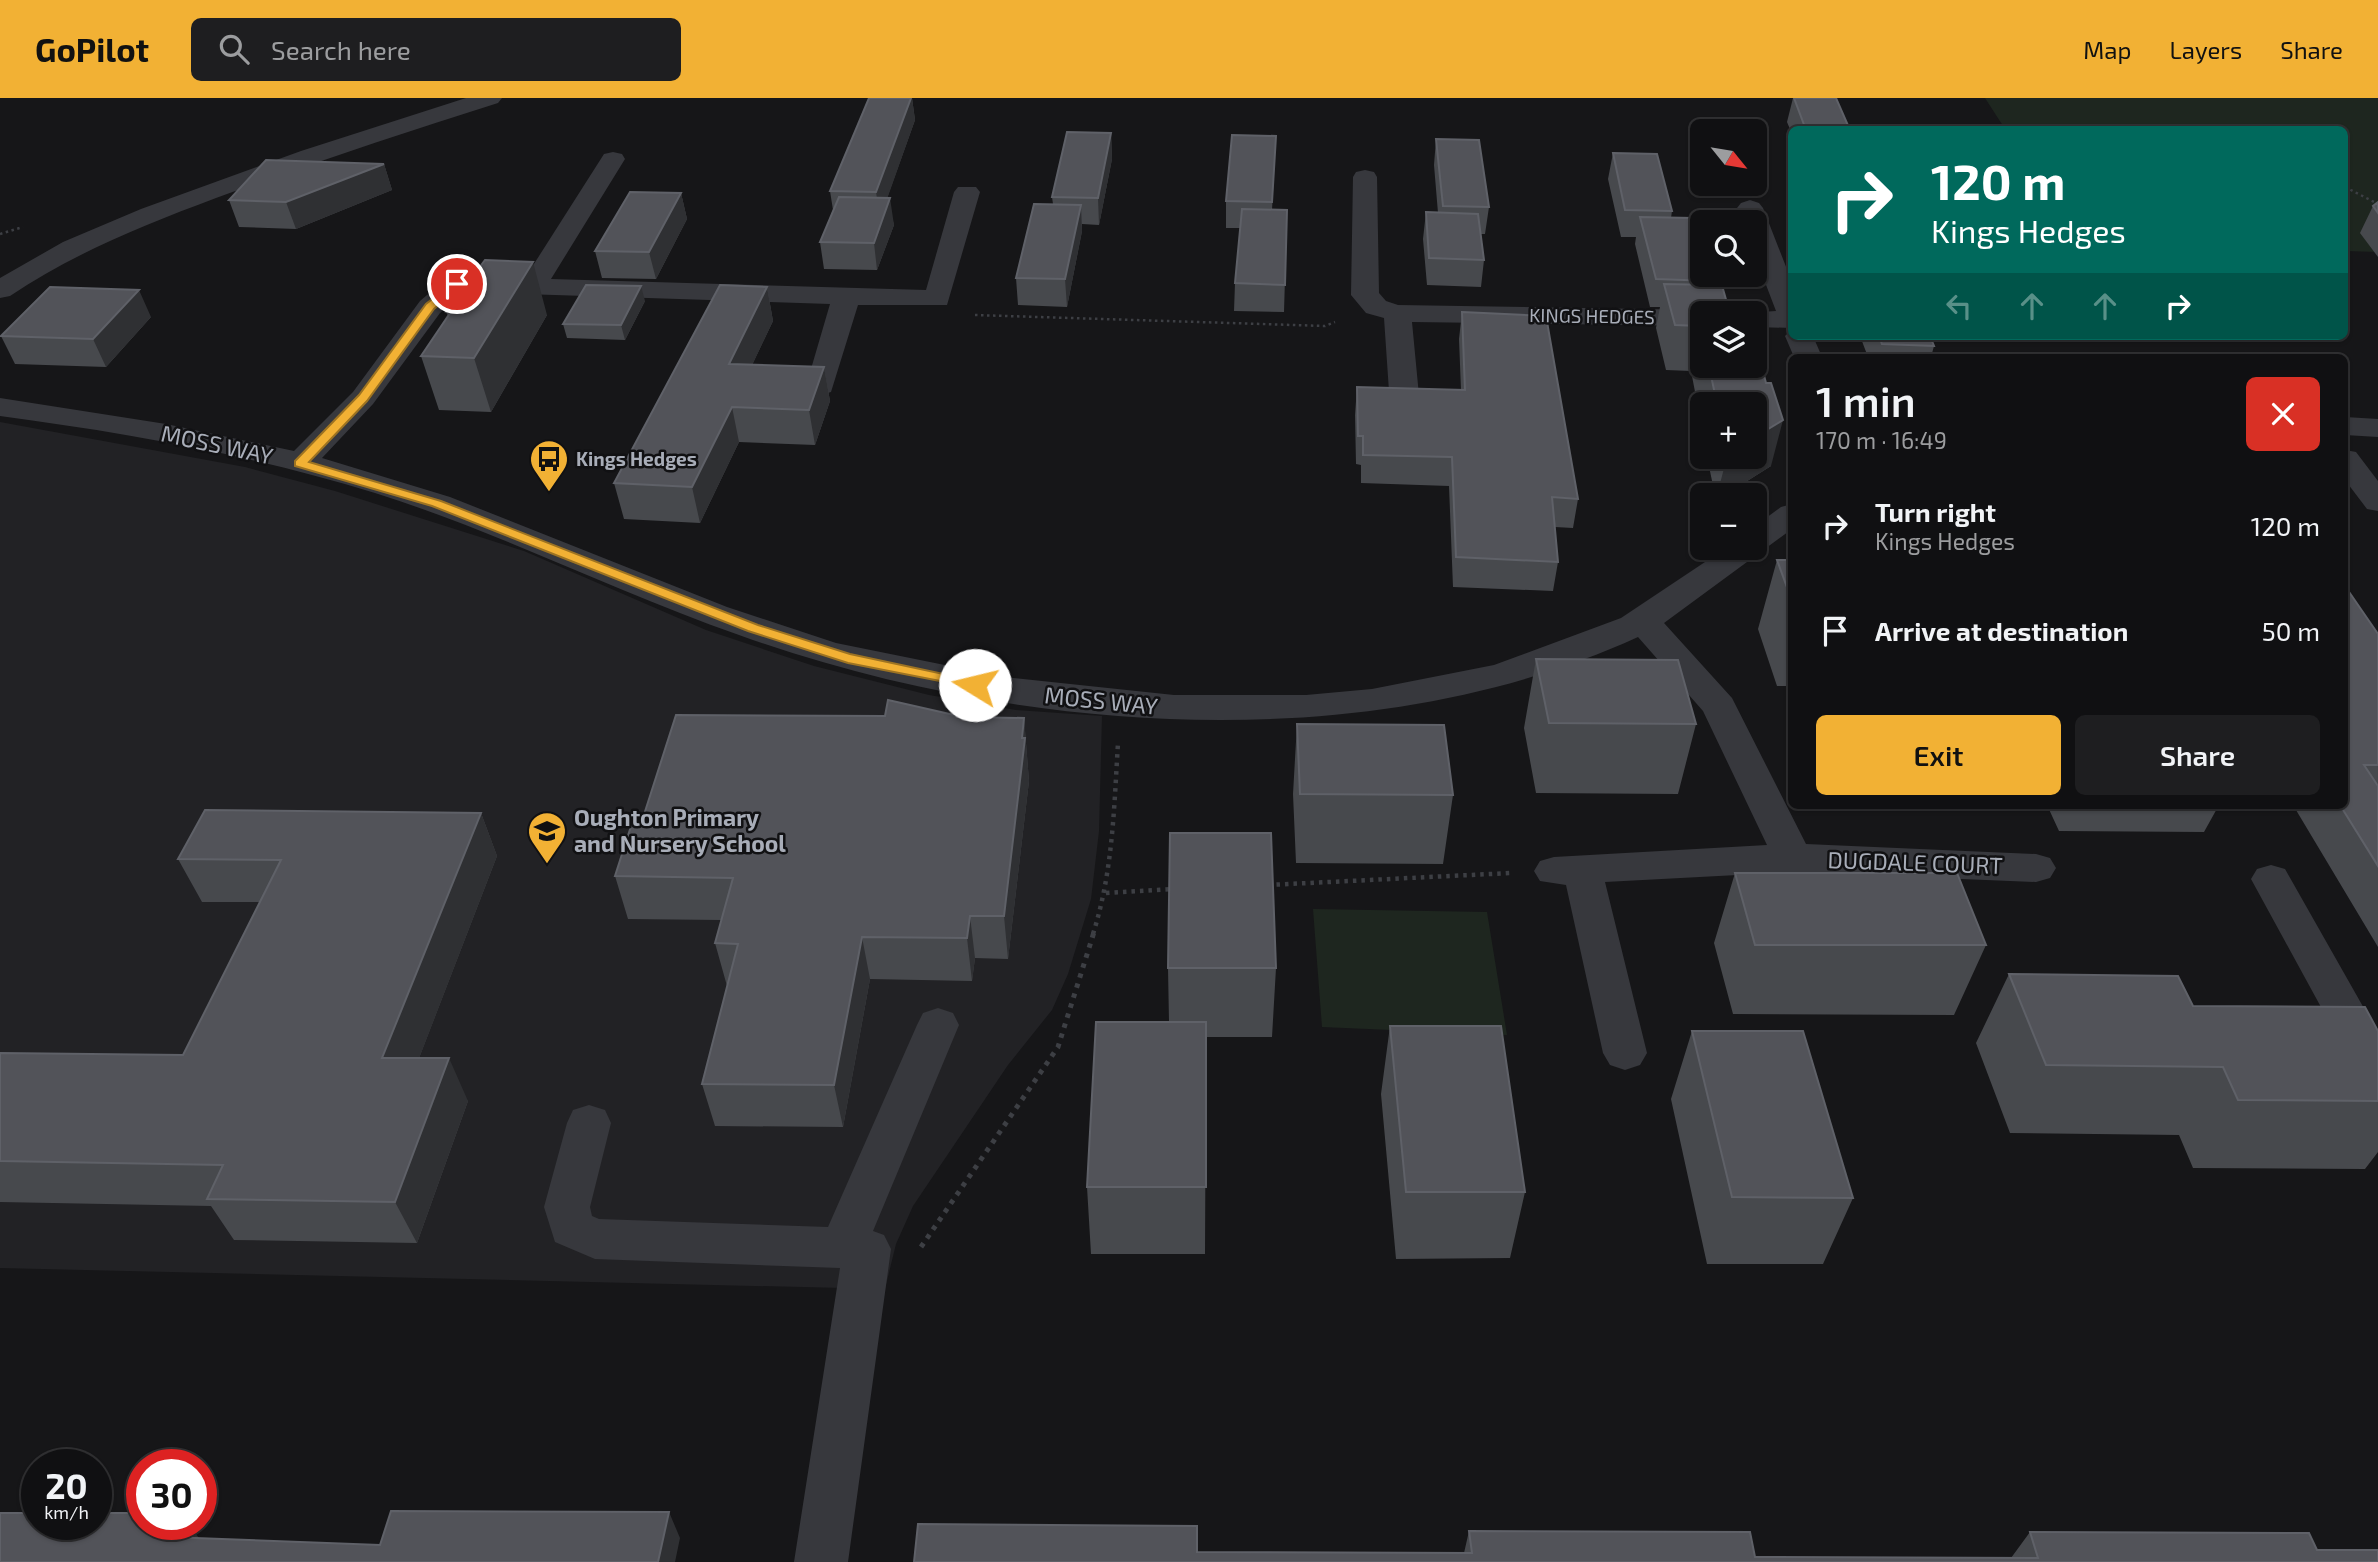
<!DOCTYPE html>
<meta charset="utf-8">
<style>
body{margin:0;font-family:"Exo 2",sans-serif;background:#1e1e20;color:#f1f3f6;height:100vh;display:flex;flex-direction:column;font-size:26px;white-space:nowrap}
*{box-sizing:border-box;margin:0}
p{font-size:23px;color:#9c9d9f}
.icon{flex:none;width:38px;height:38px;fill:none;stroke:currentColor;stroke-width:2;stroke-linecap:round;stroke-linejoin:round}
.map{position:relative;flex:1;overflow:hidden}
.drawer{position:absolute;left:1788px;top:256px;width:560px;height:455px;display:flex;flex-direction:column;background:#101012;border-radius:10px;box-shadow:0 2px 5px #0004,0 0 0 2px #303032}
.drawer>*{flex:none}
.top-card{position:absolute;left:1788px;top:28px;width:560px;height:214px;border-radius:10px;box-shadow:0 2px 5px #0004,0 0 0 2px #303032;background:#00695c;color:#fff;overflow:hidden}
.needle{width:46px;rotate:120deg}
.buttons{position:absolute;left:1690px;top:21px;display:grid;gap:14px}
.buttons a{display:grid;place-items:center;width:77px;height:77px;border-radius:10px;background:#101012;box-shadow:0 2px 5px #0004,0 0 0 2px #303032;font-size:35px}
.speed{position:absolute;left:21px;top:1351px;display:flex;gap:14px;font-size:35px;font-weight:700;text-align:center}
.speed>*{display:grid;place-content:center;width:91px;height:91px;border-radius:50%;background:#101012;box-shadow:0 2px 5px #0004,0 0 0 2px #303032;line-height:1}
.speed small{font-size:18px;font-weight:400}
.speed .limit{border:10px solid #d22;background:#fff;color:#111}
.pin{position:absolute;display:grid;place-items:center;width:60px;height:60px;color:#fff;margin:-30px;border:4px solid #fff;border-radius:50%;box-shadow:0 2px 7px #0007}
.me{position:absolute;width:77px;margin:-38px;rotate:279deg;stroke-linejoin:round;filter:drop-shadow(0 0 5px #0008)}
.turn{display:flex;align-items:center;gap:24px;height:147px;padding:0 28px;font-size:32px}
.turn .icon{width:91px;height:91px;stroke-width:2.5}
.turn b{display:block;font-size:49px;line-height:60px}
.lanes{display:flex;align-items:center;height:66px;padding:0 28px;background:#0003;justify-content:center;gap:35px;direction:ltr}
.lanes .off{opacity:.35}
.round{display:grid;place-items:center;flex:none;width:74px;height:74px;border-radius:10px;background:#1e1e20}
.summary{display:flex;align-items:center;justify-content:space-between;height:119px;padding:0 28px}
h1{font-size:42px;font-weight:600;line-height:52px}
.button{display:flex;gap:14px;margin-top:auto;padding:14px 28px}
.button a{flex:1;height:80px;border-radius:10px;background:#f2b134;color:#111;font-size:28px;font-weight:600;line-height:80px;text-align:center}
.button a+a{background:#1e1e20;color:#f1f3f6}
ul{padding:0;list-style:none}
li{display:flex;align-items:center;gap:21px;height:105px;padding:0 28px}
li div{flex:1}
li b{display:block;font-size:26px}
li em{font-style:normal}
header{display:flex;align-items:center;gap:42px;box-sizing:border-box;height:98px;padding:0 35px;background:#f2b134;color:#111}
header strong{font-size:33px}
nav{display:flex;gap:38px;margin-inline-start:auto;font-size:24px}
.search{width:490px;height:63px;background:#1e1e20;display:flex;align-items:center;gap:18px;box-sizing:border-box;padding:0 24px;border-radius:10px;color:#9c9d9f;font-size:26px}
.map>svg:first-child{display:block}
.built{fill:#222225}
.green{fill:#1e261f}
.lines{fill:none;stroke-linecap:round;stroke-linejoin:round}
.path-far2{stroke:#3d3f44;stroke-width:2.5;stroke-dasharray:2.5 3.5;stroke-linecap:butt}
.path-far1{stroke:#3d3f44;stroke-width:4.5;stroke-dasharray:3.5 5;stroke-linecap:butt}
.path{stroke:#3d3f44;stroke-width:5;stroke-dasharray:4.5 6;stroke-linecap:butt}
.minor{fill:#37383d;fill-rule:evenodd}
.wall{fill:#47494d}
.shaded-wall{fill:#2f3033}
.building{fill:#525359;stroke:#5f6168;stroke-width:2}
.route{fill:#f2b134;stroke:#9d7322;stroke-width:2}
.labels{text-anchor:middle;stroke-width:5;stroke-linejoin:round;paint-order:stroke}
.far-street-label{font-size:19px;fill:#a8adb8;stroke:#111113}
.far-poi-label{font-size:19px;font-weight:bold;fill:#a8adb8;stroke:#111113;text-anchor:start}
.street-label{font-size:23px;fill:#a8adb8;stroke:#111113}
.poi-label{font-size:23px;font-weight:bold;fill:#a8adb8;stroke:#111113;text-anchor:start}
</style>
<header>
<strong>GoPilot</strong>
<div class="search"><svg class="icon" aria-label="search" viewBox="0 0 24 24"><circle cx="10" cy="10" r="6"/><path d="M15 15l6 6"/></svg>Search here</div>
<nav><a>Map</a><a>Layers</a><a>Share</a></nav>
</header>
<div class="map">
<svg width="2378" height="1464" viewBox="0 0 2378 1464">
<rect width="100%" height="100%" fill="#161618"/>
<path class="built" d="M0,324L245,369L335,393L524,453L706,532L814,568L929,597L1016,612L1102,618L1099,733L1091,801L1068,876L1052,912L1008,967L913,1108L896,1146L885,1191L0,1170Z"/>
<path class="green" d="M1985,0H2378V154L2345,153V32L2005,31Z
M1313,811L1487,814L1507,937L1322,929Z"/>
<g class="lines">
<path class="path-far2" d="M2345,89L2378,106
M0,136L23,129
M975,217L1325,228L1335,224"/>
<path class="path-far1" d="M1268,787L1511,775
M1106,795L1175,791
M1093,836C1113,773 1114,710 1118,645"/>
<path class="path" d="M921,1149L1058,949L1094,834"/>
<path class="minor" d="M466,0H502L498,5C404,35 309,66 216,100C144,127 74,155 10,198L0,200V180L63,144L141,111L301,53Z
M613,54L622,56L625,61L551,181L926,192L954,94L958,89H976L980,94L947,207H858L831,294L821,297L811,294L806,288L830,206L464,194L440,215L373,306L322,360L450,399L727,509L836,545L1004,579L1174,597H1306L1372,591L1494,567L1621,520L1726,450H1755V428L1781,409L1792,406V431L1664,525L1732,600L1806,746L2036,756L2050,760L2056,770L2050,780L2036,784L1793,774L1605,784L1647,955L1640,967L1625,972L1610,967L1603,955L1566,787L1540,783L1534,773L1540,763L1554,759L1767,747L1703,613L1638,539C1367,663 1015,636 739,537C616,494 499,434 375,395C253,357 127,335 0,318V300L166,326L294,353L353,294L420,203L447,180H525L604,56Z
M1365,72L1374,74L1377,79L1379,195L1386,203L1398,207L1703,212L1714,215H1703V228L1412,224L1420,308L1415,314L1405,317L1395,314L1390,308L1384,220L1366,215L1351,197L1353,79L1356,74Z
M1750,102L1759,105L1763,110L1792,184V230L1755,229V215H1745L1776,213L1755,158V124H1743L1737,110L1741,105Z
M1792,231V238H1813L1822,259H1794L1785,238Z
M2345,319L2378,321V339L2345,337Z
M2345,352L2356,354L2378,383V413L2367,411L2345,382Z
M2271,767L2285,771L2378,935V991L2363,986L2251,781L2257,771Z
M938,910L953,915L959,927L873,1133L884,1137L891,1151L848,1464H794L840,1170L595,1161L555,1144L544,1109L567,1025L573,1012L589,1007L605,1012L611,1025L590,1109L592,1118L599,1121L828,1129L917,927L923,915Z"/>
</g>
<path class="wall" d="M869,0H912L915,22L887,100L894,127L877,172L824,171L820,144L833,112L830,93Z
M1793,0H1836L1850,32H1792V36L1787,24Z
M1111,35L1112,61L1099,127L1082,126V133L1067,209L1018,207L1016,180L1053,106L1052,99Z
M1276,38L1272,112H1287L1284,214L1234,213L1235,185L1240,130H1226V103Z
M1436,41L1489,109L1485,136H1481L1484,162L1481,189L1427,187L1423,141L1426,114L1438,115L1434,67Z
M1613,55L1672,113L1671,120L1712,183L1703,215V268H1755L1771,368L1725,397H1715L1707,359H1755V306H1703V335L1691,273L1666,272L1656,230L1660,209H1650L1635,146L1636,139H1621L1608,81Z
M384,66L392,92L296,131L239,129L229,102Z
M681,95L687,121L656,181L602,180L595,153Z
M2378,104V159L2360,135L2373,108Z
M767,189L773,223L752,267L824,269L830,303L815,347L739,344L700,425L624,421L614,385Z
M645,203L625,242L567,240L563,226Z
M446,214L547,217L491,314L439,312L421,258L448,218Z
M1462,214L1578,401L1573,430L1555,429L1558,464L1553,493L1453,489L1449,388L1361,385V367L1356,366L1355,317L1357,289L1461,292L1459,241Z
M151,219L106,269L15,266L1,238Z
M1860,238H1930L1934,248L1931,259H1868Z
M1777,462H1792V588H1777L1758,531Z
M2345,488L2378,536V849L2293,707H2345Z
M1536,561L1696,626L1678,696L1536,695L1524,630Z
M963,619L1024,620L1029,683L1008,861L975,860L972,883L870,881L843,1029L715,1028L702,986L727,888L715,845L721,822L628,821L615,778L641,726Z
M1297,626L1453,697L1443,766L1296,765L1293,696Z
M2047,707H2219L2204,734L2059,733Z
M481,715L497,758L419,960L468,1003L417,1145L234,1142L211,1108L0,1104V955L183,957L260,804H202L178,761Z
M1735,775L1986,847L1954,917L1733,916L1714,845Z
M1168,870H1276L1272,939H1206L1205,1156H1091L1087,1089L1169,924Z
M2009,876L2193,908L2378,933V1054L2365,1071L2193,1070L2179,1037L2010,1035L1976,945Z
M1390,928L1525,1094L1510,1160L1396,1161L1381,996Z
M1692,933L1853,1100L1823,1166H1707L1671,1001Z
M1469,1433L1755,1459L2011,1460L2030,1434L2317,1452L2378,1464H914L1197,1454L1464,1455Z"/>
<path class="shaded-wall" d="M911,0H912L915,22L880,121L876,94Z
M1111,35L1112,61L1099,127L1098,100Z
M384,66L392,92L296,131L286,104Z
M681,95L687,121L656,181L649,154Z
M890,100L894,127L877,172L874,145Z
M1081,107L1082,133L1067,209L1065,181Z
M533,164L547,217L491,314L474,260Z
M641,188L645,203L625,242L621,227Z
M767,189L773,223L736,301L729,266Z
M139,192L151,219L106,269L93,241Z
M824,269L830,303L815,347L809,312Z
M732,309L739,344L700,425L692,389Z
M1783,322L1771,368L1725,397H1717L1727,359H1755V339Z
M1024,620L1029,683L1008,861L1004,818Z
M481,715L497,758L403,1002L382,960Z
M970,818L975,860L972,883L967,840Z
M862,839L870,881L843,1029L834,987Z
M449,960L468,1003L417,1145L395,1104Z
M669,1414L680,1440L675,1464H658Z
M173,1426H187L200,1441L168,1439Z"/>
<path class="building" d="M869,0H911L876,94L830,93Z
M1794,0H1836L1850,32H1806Z
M1067,34L1111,35L1098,100L1052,99Z
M1232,37L1276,38L1272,104L1226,103Z
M1436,41L1479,42L1489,109L1443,108Z
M1613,55L1657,56L1672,113L1625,112Z
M266,62L384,66L286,104L229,102Z
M630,94L681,95L649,154L595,153Z
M839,99L890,100L874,145L820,144Z
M2378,104V115L2373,108Z
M1034,106L1081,107L1065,181L1016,180Z
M1242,111L1287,112L1285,187L1235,185Z
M1426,114L1478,116L1484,162L1429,160Z
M1640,119L1693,120L1703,152V177H1710L1712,183L1656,181Z
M485,162L533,164L474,260L421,258L450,215L446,214Z
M1716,177H1719L1727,205H1746L1748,215H1703V240L1700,228L1675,227L1664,186L1713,187Z
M586,187L641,188L621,227L563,226Z
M720,187L767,189L729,266L824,269L809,312L732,309L692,389L614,385Z
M50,189L139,192L93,241L1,238Z
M1462,214L1546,218L1578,401L1552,399L1558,464L1456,459L1452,359L1363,357V338H1358L1357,289L1465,292Z
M1879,238H1930L1934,248L1882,246Z
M1755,243L1766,285H1771L1783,322L1755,339V306H1717L1709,268H1755Z
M1777,462H1792V503Z
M2345,488L2378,536V667H2364L2378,688V768L2340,707H2345V609H2348L2345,604Z
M1536,561L1678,562L1696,626L1549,625Z
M888,602L963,619L1024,620L1022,640H1025L1004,818H970L967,840L862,839L834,987L702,986L738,846L715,845L733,780L615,778L632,725L641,726L676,617L885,618Z
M1297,626L1444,627L1453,697L1300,696Z
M205,712L481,715L382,960H449L395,1104L207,1101L223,1067L0,1063V955L183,957L281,762L178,761Z
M1170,735H1271L1276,870H1168Z
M1735,775H1957L1986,847H1755Z
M2009,876L2178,878L2193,908L2365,909L2378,933V1003L2238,1002L2223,969L2046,967Z
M1096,924H1206V1089H1087Z
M1390,928H1501L1525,1094H1406Z
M1692,933H1803L1853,1100L1732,1099Z
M391,1413L669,1414L658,1464H0V1415H37V1426H96V1415H142V1426H173L168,1439L380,1447Z
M918,1426L1197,1428V1454L1472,1455L1469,1433L1750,1434L1755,1459L2038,1460L2030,1434L2309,1435L2317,1452H2378V1464H914Z"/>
<path class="route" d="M453,184L463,186L434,211L367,303L309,364L441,403L758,527L850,556L981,584V591L848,565L748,533L432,408L295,368V363L359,297L426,206Z"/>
<defs>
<symbol id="bus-pin" viewBox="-11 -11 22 30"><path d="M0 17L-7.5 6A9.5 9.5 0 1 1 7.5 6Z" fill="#f2b134" stroke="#111113"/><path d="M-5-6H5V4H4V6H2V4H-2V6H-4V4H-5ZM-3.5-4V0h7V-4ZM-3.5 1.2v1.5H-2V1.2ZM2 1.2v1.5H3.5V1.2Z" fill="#111"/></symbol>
<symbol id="school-pin" viewBox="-11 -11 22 30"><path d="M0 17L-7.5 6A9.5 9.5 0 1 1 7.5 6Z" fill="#f2b134" stroke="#111113"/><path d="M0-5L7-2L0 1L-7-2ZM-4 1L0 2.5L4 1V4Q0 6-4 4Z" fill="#111"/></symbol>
</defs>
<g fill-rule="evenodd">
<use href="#bus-pin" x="527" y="339" width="44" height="60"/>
<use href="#school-pin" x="525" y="711" width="44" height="60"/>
</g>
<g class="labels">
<g class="far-street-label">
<text transform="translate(1592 218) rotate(1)" y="7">KINGS HEDGES</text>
</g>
<g class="far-poi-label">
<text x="576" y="368">Kings Hedges</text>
</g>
<g class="street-label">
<text transform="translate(217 347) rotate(12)" y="8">MOSS WAY</text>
<text transform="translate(1101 603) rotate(6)" y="8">MOSS WAY</text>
<text transform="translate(1915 765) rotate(2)" y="8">DUGDALE COURT</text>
</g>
<g class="poi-label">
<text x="574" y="728">Oughton Primary<tspan x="574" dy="26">and Nursery School</tspan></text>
</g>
</g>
</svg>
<div class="buttons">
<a><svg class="needle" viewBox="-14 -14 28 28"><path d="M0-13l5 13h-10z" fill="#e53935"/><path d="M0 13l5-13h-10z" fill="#9c9d9f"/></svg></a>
<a><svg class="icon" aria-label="search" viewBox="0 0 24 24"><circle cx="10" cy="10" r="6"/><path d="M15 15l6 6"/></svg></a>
<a><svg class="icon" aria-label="layers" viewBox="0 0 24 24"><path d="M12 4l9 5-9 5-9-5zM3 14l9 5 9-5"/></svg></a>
<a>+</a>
<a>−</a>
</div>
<div class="speed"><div>20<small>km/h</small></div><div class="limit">30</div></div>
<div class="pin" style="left:457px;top:186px;background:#d93025"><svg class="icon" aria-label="arrive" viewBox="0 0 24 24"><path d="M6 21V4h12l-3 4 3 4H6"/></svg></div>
<svg class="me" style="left:975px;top:587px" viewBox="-20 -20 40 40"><circle r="19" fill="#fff"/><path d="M0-13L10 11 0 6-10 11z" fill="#f2b134"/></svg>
<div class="top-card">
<div class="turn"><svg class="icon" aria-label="right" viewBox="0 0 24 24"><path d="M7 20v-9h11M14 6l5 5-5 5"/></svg><div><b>120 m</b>Kings Hedges</div></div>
<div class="lanes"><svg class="icon off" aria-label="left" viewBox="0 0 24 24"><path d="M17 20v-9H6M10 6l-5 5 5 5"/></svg><svg class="icon off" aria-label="ahead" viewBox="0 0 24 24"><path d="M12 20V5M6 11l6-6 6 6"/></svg><svg class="icon off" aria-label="ahead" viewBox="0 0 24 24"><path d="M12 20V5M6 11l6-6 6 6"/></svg><svg class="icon" aria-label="right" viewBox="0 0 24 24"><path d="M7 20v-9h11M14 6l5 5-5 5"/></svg></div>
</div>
<section class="drawer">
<div class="summary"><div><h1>1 min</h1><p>170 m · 16:49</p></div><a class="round" style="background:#d93025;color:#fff"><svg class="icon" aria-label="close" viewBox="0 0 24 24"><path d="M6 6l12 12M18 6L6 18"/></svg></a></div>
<ul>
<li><svg class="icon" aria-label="right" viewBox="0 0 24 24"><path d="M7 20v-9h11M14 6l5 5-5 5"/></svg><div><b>Turn right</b><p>Kings Hedges</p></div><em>120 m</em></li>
<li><svg class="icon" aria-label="arrive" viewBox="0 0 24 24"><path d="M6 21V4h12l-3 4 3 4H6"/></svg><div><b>Arrive at destination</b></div><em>50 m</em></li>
</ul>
<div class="button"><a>Exit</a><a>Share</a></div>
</section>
</div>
